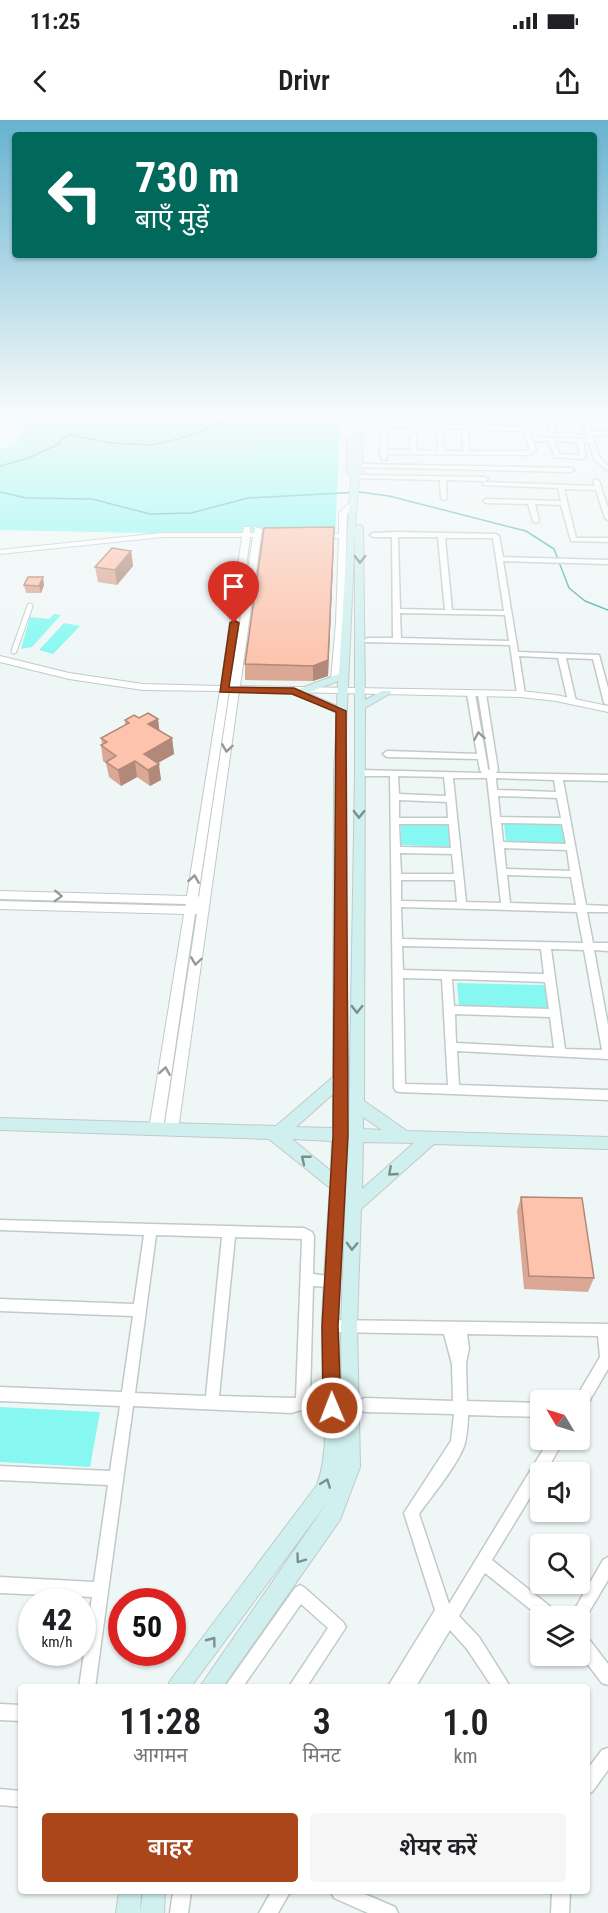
<!DOCTYPE html>
<html lang="hi">
<meta charset="utf-8">
<style>
body{margin:0;font-family:"Roboto Condensed","Noto Sans Devanagari",sans-serif;background:#f6f6f6;color:#202124;height:100vh;display:flex;flex-direction:column;font-size:22px;white-space:nowrap}
*{box-sizing:border-box;margin:0}
p{font-size:20px;color:#757577}
.icon{flex:none;width:33px;height:33px;fill:none;stroke:currentColor;stroke-width:2;stroke-linecap:round;stroke-linejoin:round}
.map{position:relative;flex:1;overflow:hidden}
.panel{position:absolute;left:18px;top:1564px;width:572px;height:210px;display:flex;flex-direction:column;background:#fff;border-radius:6px;box-shadow:0 2px 4px #0004}
.panel>*{flex:none}
.top-card{position:absolute;left:12px;top:12px;width:585px;height:126px;border-radius:6px;box-shadow:0 2px 4px #0004;background:#00695c;color:#fff;overflow:hidden}
.needle{width:39px;rotate:308deg}
.controls{position:absolute;left:530px;top:1270px;display:grid;gap:12px}
.controls a{display:grid;place-items:center;width:60px;height:60px;border-radius:6px;background:#fff;box-shadow:0 2px 4px #0004;font-size:30px}
.speed{position:absolute;left:18px;top:1468px;display:flex;gap:12px;font-size:30px;font-weight:700;text-align:center}
.speed>*{display:grid;place-content:center;width:78px;height:78px;border-radius:50%;background:#fff;box-shadow:0 2px 4px #0004;line-height:1}
.speed small{font-size:15px;font-weight:400}
.speed .limit{border:9px solid #d22;background:#fff;color:#111}
.pin{position:absolute;display:grid;place-items:center;width:51px;height:51px;color:#fff;margin:-62px -26px;border-radius:50% 50% 50% 0;rotate:-45deg;box-shadow:0 0 6px #0007}
.pin .icon{rotate:45deg}
.me{position:absolute;width:66px;margin:-33px;rotate:359deg;stroke-linejoin:round;filter:drop-shadow(0 0 4px #0008)}
.turn{display:flex;align-items:center;gap:21px;height:126px;padding:0 24px;font-size:27px}
.turn .icon{width:78px;height:78px;stroke-width:2.5}
.turn b{display:block;font-size:42px;line-height:51px}
.eta{display:flex;justify-content:space-evenly;align-items:center;height:102px;text-align:center}
.eta b{font-size:36px;font-weight:600;line-height:42px}
.cta{display:flex;gap:12px;margin-top:auto;padding:12px 24px}
.cta a{flex:1;height:69px;border-radius:6px;background:#ab461a;color:#fff;font-size:24px;font-weight:600;line-height:69px;text-align:center}
.cta a+a{background:#f6f6f6;color:#202124}
.status{display:flex;justify-content:space-between;align-items:center;height:42px;padding:0 30px;background:#fff;direction:ltr}
.status svg{height:16px;fill:currentColor}
header{display:flex;justify-content:space-between;align-items:center;height:78px;padding:0 24px;background:#fff;font-size:27px;font-weight:600}
.map>svg:first-child{display:block}
.green{fill:#86f8f1}
.lines{fill:none;stroke-linecap:round;stroke-linejoin:round}
.stream{stroke:#44b1ab;stroke-width:1.5}
.pedestrian-casing{stroke:#c2c9c9;stroke-width:7}
.minor-casing{stroke:#c2c9c9;stroke-width:3}
.tertiary-casing{stroke:#c2c9c9;stroke-width:2}
.secondary-casing{stroke:#c2c9c9;stroke-width:2}
.pedestrian{stroke:#fff;stroke-width:5}
.minor{fill:#fff;fill-rule:evenodd}
.tertiary{fill:#fff;fill-rule:evenodd}
.secondary{fill:#cff0ee;fill-rule:evenodd}
.wall{fill:#daa895}
.shaded-wall{fill:#b18879}
.building{fill:#fdc3ad;stroke:#b18879;stroke-width:1.5}
.oneway{stroke:#7c8f8e}
.oneway2{stroke:#979898}
.route{fill:#ab461a;stroke:#6f2e11;stroke-width:1.5}
</style>
<div class="status"><b>11:25</b><svg viewBox="0 0 49 12"><path d="M0 12V9h3v3zM5 12V6h3v6zM10 12V3h3v9zM15 12V0h3v12zM26 1h20v11H26zM47 4h2v5h-2z"/></svg></div>
<header><svg class="icon" aria-label="back" viewBox="0 0 24 24"><path d="M15 5l-7 7 7 7"/></svg>Drivr<svg class="icon" aria-label="share" viewBox="0 0 24 24"><path d="M12 15V3M7 8l5-5 5 5M5 13v7h14v-7"/></svg></header>
<div class="map">
<svg width="608" height="1793" viewBox="0 0 608 1793">
<rect width="100%" height="100%" fill="#eff7f6"/>
<path class="green" d="M33,294H240C272,303 307,301 340,306L335,417L0,410V329L15,324Z
M54,494L61,495L32,527L21,529L30,497L49,499Z
M64,503L80,506L53,534L39,530Z
M401,703L449,705L451,727L401,725Z
M504,703L563,705L565,724L506,722Z
M457,863L545,865L549,889L459,887Z
M0,1287L100,1292L90,1347L0,1342Z"/>
<g class="lines">
<path class="stream" d="M0,346L29,338L59,324L61,319L70,315L111,323L153,325L189,316L239,296L233,294
M0,372L26,378L92,379L150,394L191,393L248,378L360,372L389,376L526,411L554,429L569,468L585,481L608,490"/>
<defs>
<path id="pedestrian" d="M14,531L30,486"/>
<path id="minor" d="M381,294H402L385,297L384,303L523,307L521,298L416,296L413,294L572,296L580,301L581,313H577L574,302L571,300L553,299L556,311L553,313L550,311L548,299L527,298L532,317L588,319L580,294H586L591,311H608V315H592L600,338L608,346V351L594,339L589,323L583,322L586,337L583,339L555,337L548,321H533L536,330L528,335L387,334L386,340H382L380,332L382,307L378,305ZM388,307L436,308L438,331L416,330V315L413,313L410,315V330H387ZM442,308L462,309L463,331H444ZM468,309L524,311L530,329L527,331H469ZM554,321L577,322L580,335L559,334Z
M359,344L571,348L574,350L571,352L357,347L356,346Z
M355,355L485,357L488,359L485,361L446,360L447,378L444,380L441,378L440,360L353,358L352,357Z
M596,359L599,361L608,388V400L605,398L596,370L564,369L576,418H608V422L571,421L561,385L535,384L539,401L536,403L533,401L528,384L486,383L483,381L486,379L561,381L558,368L483,365V363L485,362L595,366L593,361Z
M395,412L496,414L499,416L503,437L608,440V444L503,441L518,532L599,535L608,568V585L604,583L593,539L566,538L576,581L572,583L568,581L558,538L519,536L525,574L521,576L517,574L510,525L365,522L364,520L368,518H393L392,417H373L370,415L373,413ZM398,417H438L445,490L400,489ZM445,418H493L504,491L452,490ZM400,493L505,495L509,521L401,518Z
M468,572H474L475,574L488,649L490,650L478,574L482,572L486,574L498,650L496,653L608,655V661L563,660L586,785L608,786V792H587L593,823H608V831L594,830L608,905V939L457,931L459,965L608,970V980L400,972L396,971L394,968L390,656H360L356,653L360,650L482,653L480,650L478,639L387,637L383,634L387,631L477,634L467,574ZM398,656L444,657L446,676L399,674ZM453,658H487L501,783L466,782ZM496,658L554,660L556,672L497,670ZM498,676L557,678L561,698L500,697ZM399,680L447,682L448,698H399ZM501,703L562,704L566,724L503,722ZM399,704H449L451,728L400,727ZM504,728L567,730L570,751L506,749ZM400,733L452,734L454,754H401ZM507,755L571,757L576,785L510,783ZM401,760H455L457,782L401,781ZM401,787L577,792L583,823L402,819ZM402,826L541,829L544,854L403,850ZM551,829L584,830L602,930L565,929ZM403,858L442,859L448,965L405,964ZM452,859L545,862L549,889L454,886ZM455,894L550,897L554,928L456,923Z
M0,1100L304,1108L312,1112L314,1116L313,1154L336,1157L338,1161L336,1165L332,1167L313,1166L310,1277L305,1289L291,1293L133,1286L95,1568H79L92,1477L0,1473V1457L94,1462L108,1365L0,1360V1346L110,1351L120,1286L0,1281V1267L122,1272L133,1196L0,1191V1179L134,1184L144,1115L0,1110ZM156,1115L222,1117L206,1276L135,1273ZM235,1117L302,1119L296,1278L219,1276Z
M330,1200L608,1204V1249L584,1290L579,1292V1281H574L600,1237L598,1216L467,1214L469,1228L466,1243L467,1281L540,1283V1297L468,1295C468,1304 467,1314 465,1323C460,1342 431,1377 419,1394L449,1484L549,1320H564L545,1353H540V1361L492,1440L557,1492L560,1497H540L485,1453L459,1496L479,1517L511,1568H493L467,1529L450,1510L415,1568H387L435,1490L404,1393L451,1321L454,1294L365,1292L360,1290L358,1285L360,1280L365,1278L453,1281L452,1244L444,1214L330,1212L325,1210L323,1206L325,1202Z
M608,1437V1460L583,1502L579,1504V1497H570L573,1492L603,1440Z
M300,1465L305,1468L343,1502L346,1507L306,1568H288L328,1508L301,1484L242,1568H224L295,1468Z
M579,1512L585,1514L608,1544V1565L602,1563L579,1533Z
M0,1584L21,1585V1601L0,1600Z
M608,1628V1650L592,1672L586,1674V1651L602,1630Z
M0,1669L21,1671V1687L0,1685Z
M173,1772H191L188,1793H170Z
M271,1772H290L278,1793H259Z
M331,1772H360L395,1787L398,1793H368L334,1778Z
M552,1772H570L569,1793H551Z"/>
<path id="tertiary" d="M349,383L356,385L347,394L344,503L339,559L335,562L331,559L336,503L339,418L319,419L315,417L319,415L339,414V393Z
M244,407H250V413H254L255,407L262,409L240,566L521,571L556,575L608,586V592L556,581L521,577L239,571L178,1010L176,1014L171,1015L166,1014L164,1010L197,794H195L163,1009L161,1013L156,1014L151,1013L149,1009L184,794L0,789V781L185,786L186,784L0,779V771L187,776L220,571L143,570L69,559L0,542V536L69,553L143,564L221,566L242,417H162L0,434V430L162,413H243ZM250,417H253L230,566ZM229,571H230L199,777L198,776Z"/>
<path id="secondary" d="M342,294H362L363,353L359,358L355,407L359,405L363,407L365,580L382,571H390L391,573L365,588L364,981L407,1011L608,1017V1029L434,1024L361,1089L357,1205L360,1347L340,1400L222,1568H199L329,1380L190,1568H167L170,1561L317,1365C333,1321 321,1254 322,1206C323,1160 327,1114 330,1068L269,1019L0,1010V998L276,1006L333,957L334,652L337,593L289,571L294,568L299,569L339,554L351,357L347,353V319L351,317L355,319V352L354,298ZM355,412V653L349,1009L344,652ZM338,561L337,586L307,573ZM333,974V1008L296,1007ZM363,997L382,1010L363,1009ZM292,1019L332,1021L331,1051ZM347,1021H348L341,1205L342,1312L338,1206ZM363,1022L414,1023L362,1069Z
M119,1772H141L140,1793H116Z
M143,1772H165L164,1793H140Z"/>
</defs>
<use href="#pedestrian" class="pedestrian-casing"/>
<use href="#minor" class="minor-casing"/>
<use href="#tertiary" class="tertiary-casing"/>
<use href="#secondary" class="secondary-casing"/>
<use href="#pedestrian" class="pedestrian"/>
<use href="#minor" class="minor"/>
<use href="#tertiary" class="tertiary"/>
<use href="#secondary" class="secondary"/>
</g>
<path class="wall" d="M334,422L328,556L313,561L245,560V544Z
M131,431L133,446L117,465L98,462L95,447Z
M24,465H44L41,473H26Z
M139,598L158,599L159,611L172,618L174,634L158,643L161,660L150,666L137,657L121,666L109,657L106,643L103,641L101,625L102,624L101,618L125,605V600Z
M521,1077L594,1158L588,1172L524,1169L517,1091Z"/>
<path class="shaded-wall" d="M334,422L328,556L313,561V546Z
M131,431L133,446L117,465L115,450Z
M43,457L44,465L41,473L39,466Z
M158,599L160,615L148,604Z
M172,618L174,634L147,649L144,634Z
M135,641L137,657L121,666L118,650Z
M159,644L161,660L150,666L148,650Z"/>
<path class="building" d="M334,407L328,540L313,546L245,544L264,408Z
M112,428L131,431L115,450L95,447Z
M28,457H43L39,466L24,465Z
M148,593L158,599L148,604L172,618L144,634L159,644L148,650L135,641L118,650L106,642L116,636L101,625L107,622L101,618L129,603L125,600L134,595L139,598Z
M521,1077L582,1078L594,1158L529,1156Z"/>
<defs><path id="oneway-chevron" d="M-2-3.5L2.5 0L-2 3.5" fill="none" stroke-width="1.6" stroke-linecap="round" stroke-linejoin="round" transform="scale(1.5)"/></defs>
<g class="oneway">
<use href="#oneway-chevron" transform="translate(360 439) rotate(91)"/>
<use href="#oneway-chevron" transform="translate(359 694) rotate(91)"/>
<use href="#oneway-chevron" transform="translate(357 889) rotate(91)"/>
<use href="#oneway-chevron" transform="translate(305 1039) rotate(-141)"/>
<use href="#oneway-chevron" transform="translate(392 1052) rotate(139)"/>
<use href="#oneway-chevron" transform="translate(352 1126) rotate(92)"/>
<use href="#oneway-chevron" transform="translate(326 1363) rotate(-69)"/>
<use href="#oneway-chevron" transform="translate(300 1439) rotate(126)"/>
<use href="#oneway-chevron" transform="translate(212 1521) rotate(-53)"/>
</g>
<g class="oneway2">
<use href="#oneway-chevron" transform="translate(479 616) rotate(-100)"/>
<use href="#oneway-chevron" transform="translate(227 628) rotate(98)"/>
<use href="#oneway-chevron" transform="translate(194 759) rotate(-81)"/>
<use href="#oneway-chevron" transform="translate(58 776) rotate(2)"/>
<use href="#oneway-chevron" transform="translate(196 841) rotate(98)"/>
<use href="#oneway-chevron" transform="translate(165 951) rotate(-81)"/>
</g>
<linearGradient id="sky" x2="0" y2="1"><stop stop-color="#66b3d0"/><stop offset="0.54" stop-color="#f8fbfb"/><stop offset="1" stop-color="#f8fbfb" stop-opacity="0"/></linearGradient>
<rect width="608" height="545" fill="url(#sky)"/>
<path class="route" d="M234,500L239,503L229,567L294,568L346,591L348,1016L338,1206L341,1288L338,1295L332,1297L326,1295L323,1288L322,1206L333,1016L336,592L292,574L220,572L230,503Z"/>
</svg>
<div class="controls">
<a><svg class="needle" viewBox="-14 -14 28 28"><path d="M0-13l5 13h-10z" fill="#e53935"/><path d="M0 13l5-13h-10z" fill="#757577"/></svg></a>
<a><svg class="icon" aria-label="sound" viewBox="0 0 24 24"><path d="M4 9h4l5-4v14l-5-4H4zM17 9q2 3 0 6"/></svg></a>
<a><svg class="icon" aria-label="search" viewBox="0 0 24 24"><circle cx="10" cy="10" r="6"/><path d="M15 15l6 6"/></svg></a>
<a><svg class="icon" aria-label="layers" viewBox="0 0 24 24"><path d="M12 4l9 5-9 5-9-5zM3 14l9 5 9-5"/></svg></a>
</div>
<div class="speed"><div>42<small>km/h</small></div><div class="limit">50</div></div>
<div class="pin" style="left:234px;top:503px;background:#d93025"><svg class="icon" aria-label="arrive" viewBox="0 0 24 24"><path d="M6 21V4h12l-3 4 3 4H6"/></svg></div>
<svg class="me" style="left:332px;top:1288px" viewBox="-20 -20 40 40"><circle r="17" fill="#ab461a" stroke="#fff" stroke-width="3"/><path d="M0-11L8 9 0 5-8 9z" fill="#fff"/></svg>
<div class="top-card">
<div class="turn"><svg class="icon" aria-label="left" viewBox="0 0 24 24"><path d="M17 20v-9H6M10 6l-5 5 5 5"/></svg><div><b>730 m</b>बाएँ मुड़ें</div></div>
</div>
<section class="panel">
<div class="eta">
<div><b>11:28</b><p>आगमन</p></div>
<div><b>3</b><p>मिनट</p></div>
<div><b>1.0</b><p>km</p></div>
</div>
<div class="cta"><a>बाहर</a><a>शेयर करें</a></div>
</section>
</div>
